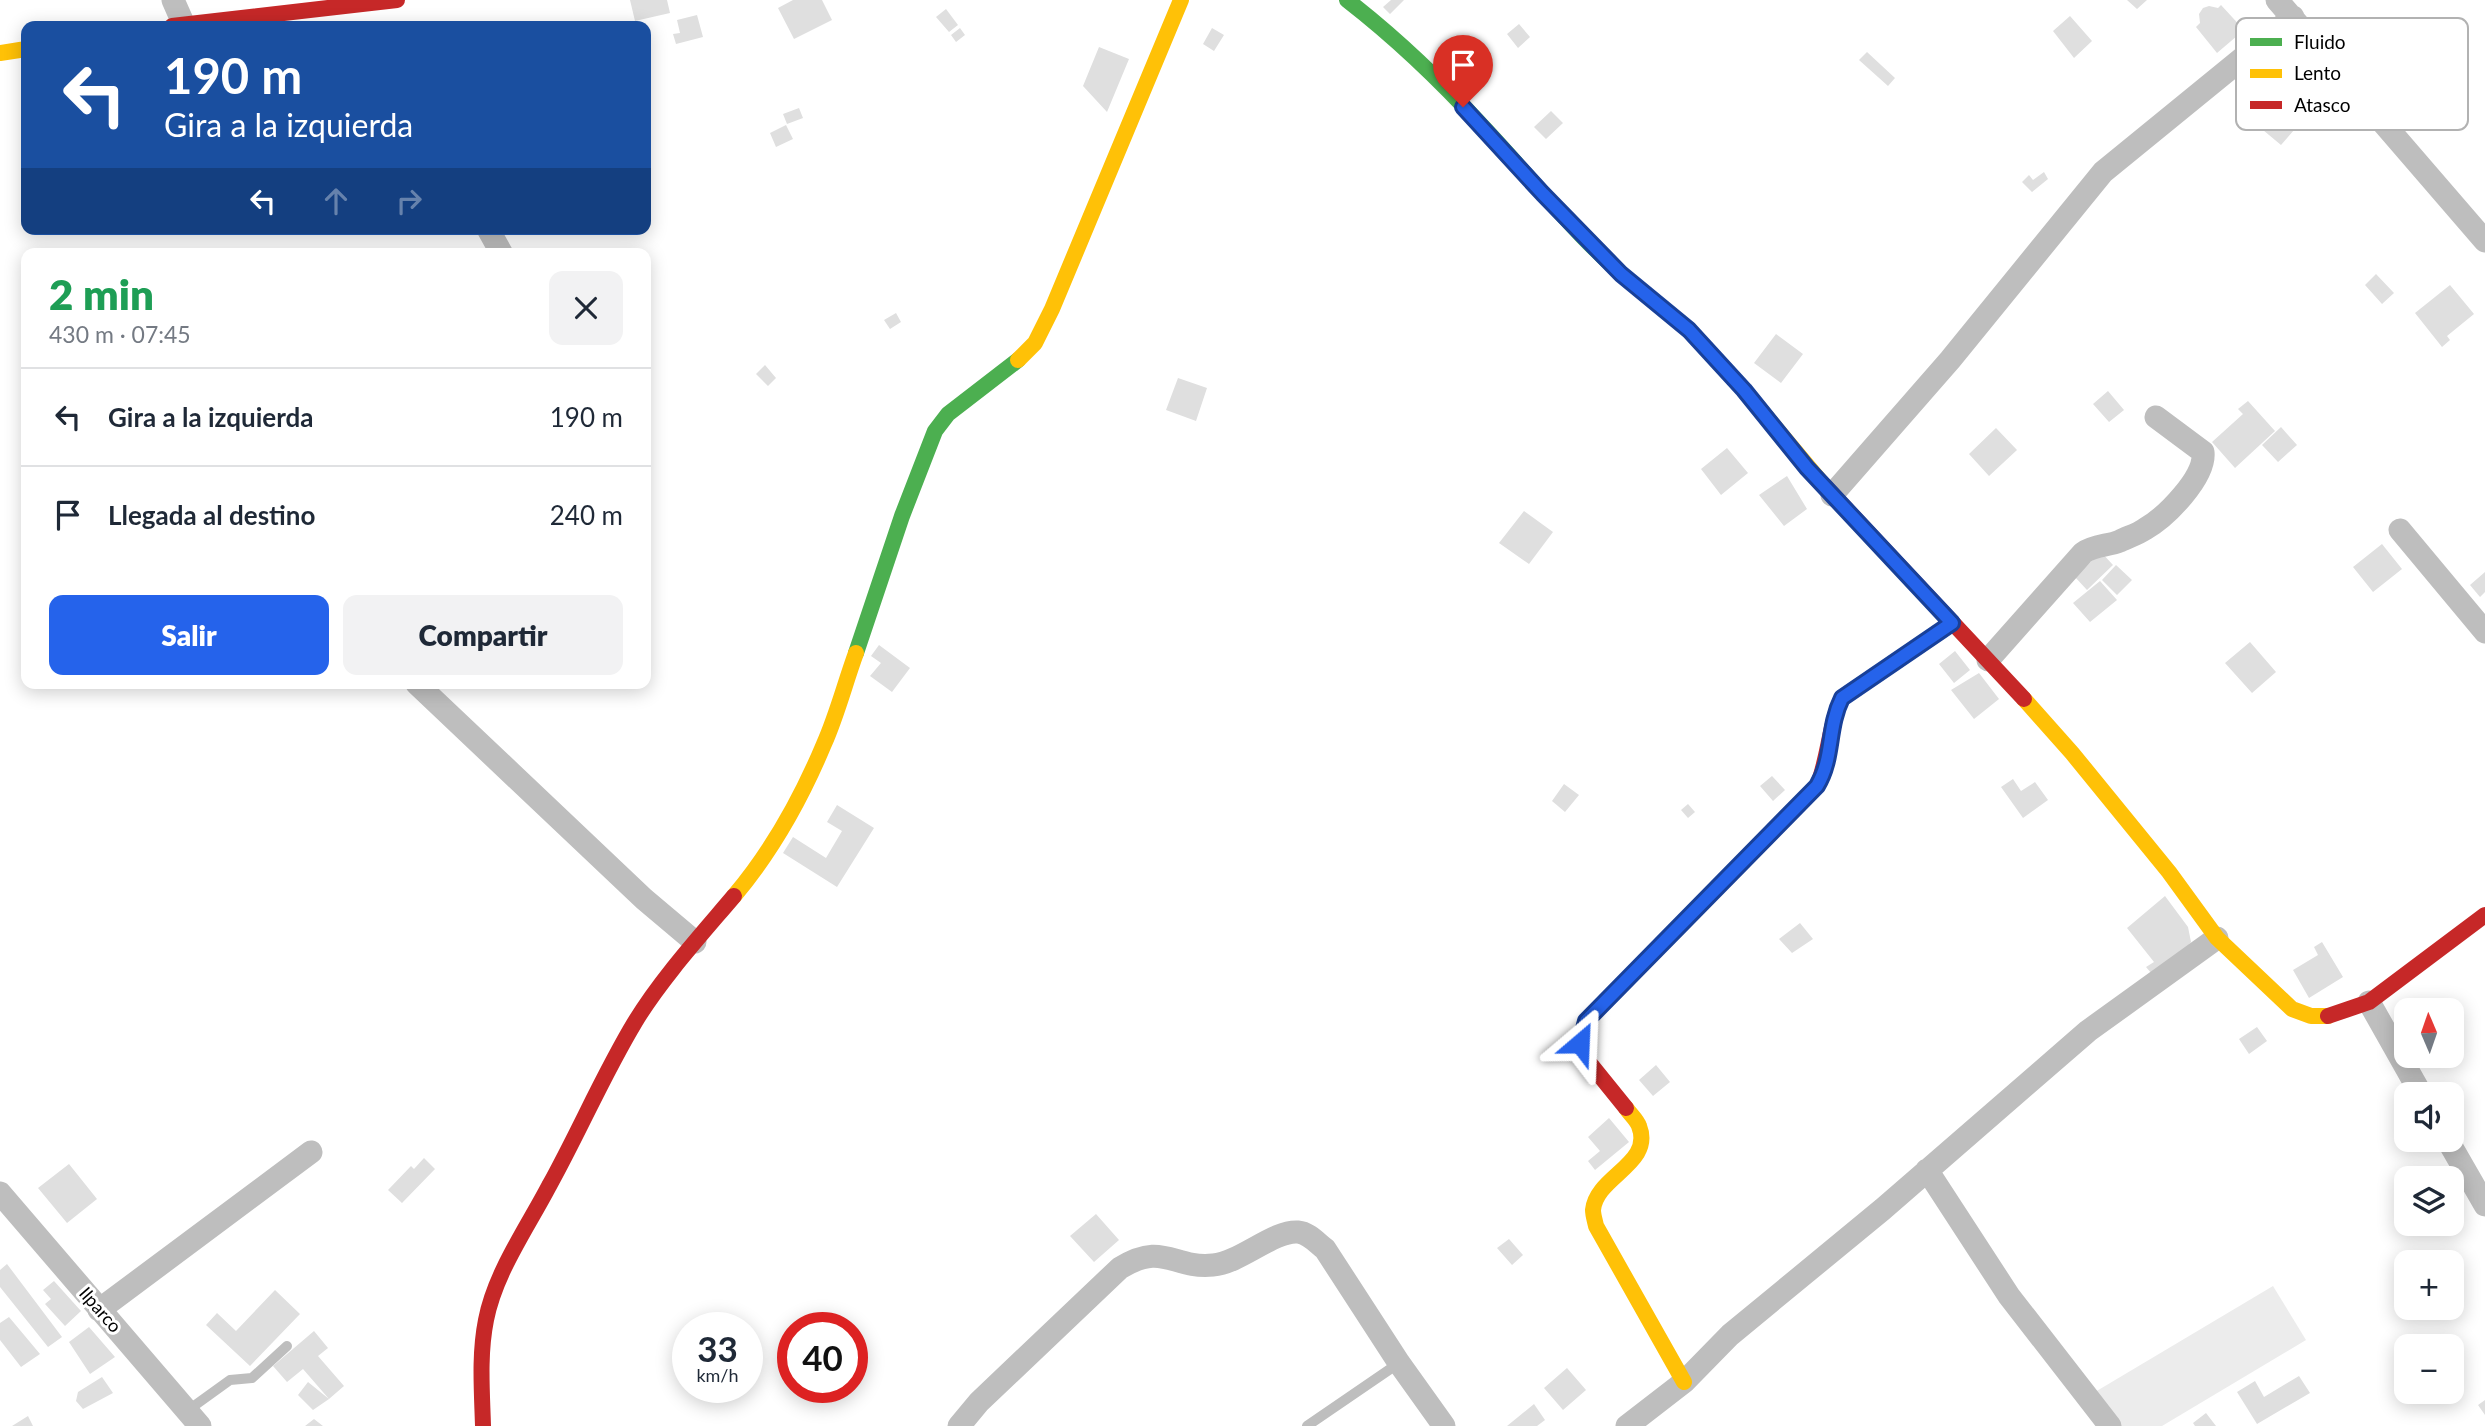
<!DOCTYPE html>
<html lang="es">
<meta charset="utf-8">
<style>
body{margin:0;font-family:Lato,sans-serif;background:#f2f2f3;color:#1f2937;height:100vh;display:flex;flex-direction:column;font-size:26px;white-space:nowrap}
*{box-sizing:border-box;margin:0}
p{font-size:23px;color:#747a83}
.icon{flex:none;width:38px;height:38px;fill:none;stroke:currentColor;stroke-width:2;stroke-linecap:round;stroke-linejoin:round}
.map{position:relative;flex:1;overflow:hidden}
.drawer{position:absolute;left:21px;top:248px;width:630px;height:441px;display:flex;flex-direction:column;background:#fff;border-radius:14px;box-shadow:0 4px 18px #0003}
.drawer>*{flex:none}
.guide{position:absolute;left:21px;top:21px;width:630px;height:214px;border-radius:14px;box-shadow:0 4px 18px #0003;background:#1a4fa0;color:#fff;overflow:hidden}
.needle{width:46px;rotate:358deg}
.controls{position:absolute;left:2394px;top:998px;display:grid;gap:14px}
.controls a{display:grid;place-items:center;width:70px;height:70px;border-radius:14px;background:#fff;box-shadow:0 4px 18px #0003;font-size:35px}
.speed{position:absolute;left:672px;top:1312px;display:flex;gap:14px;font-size:35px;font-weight:700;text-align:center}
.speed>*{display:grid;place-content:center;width:91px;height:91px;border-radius:50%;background:#fff;box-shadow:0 4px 18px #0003;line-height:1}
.speed small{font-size:18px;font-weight:400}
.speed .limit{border:10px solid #d22;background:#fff;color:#111}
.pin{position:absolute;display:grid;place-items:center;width:60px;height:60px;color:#fff;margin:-72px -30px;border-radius:50% 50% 50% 0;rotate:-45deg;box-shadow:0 0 7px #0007}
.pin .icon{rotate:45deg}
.me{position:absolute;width:77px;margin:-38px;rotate:26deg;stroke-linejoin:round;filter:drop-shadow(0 0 5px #0008)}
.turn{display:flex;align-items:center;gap:24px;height:147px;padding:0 28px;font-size:32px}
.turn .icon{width:91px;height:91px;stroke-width:2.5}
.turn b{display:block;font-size:49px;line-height:60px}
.lanes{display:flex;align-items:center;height:66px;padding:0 28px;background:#0003;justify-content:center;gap:35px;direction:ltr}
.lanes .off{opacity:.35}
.round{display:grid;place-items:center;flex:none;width:74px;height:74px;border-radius:14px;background:#f2f2f3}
.overview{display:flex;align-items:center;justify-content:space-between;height:119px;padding:0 28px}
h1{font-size:42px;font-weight:800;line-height:52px;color:#1e9e55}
.cta{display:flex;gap:14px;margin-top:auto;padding:14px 28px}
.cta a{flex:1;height:80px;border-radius:14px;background:#2563eb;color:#fff;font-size:28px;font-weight:800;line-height:80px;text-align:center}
.cta a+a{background:#f2f2f3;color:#1f2937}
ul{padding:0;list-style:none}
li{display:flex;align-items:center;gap:21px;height:98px;padding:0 28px;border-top:2px solid #e0e1e3}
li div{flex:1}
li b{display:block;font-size:26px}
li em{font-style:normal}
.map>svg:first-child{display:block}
.green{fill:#ececec}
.building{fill:#dfdfdf}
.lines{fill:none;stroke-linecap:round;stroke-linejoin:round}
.lane{stroke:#bebebe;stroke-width:10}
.street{stroke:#bebebe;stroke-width:23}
.fast{stroke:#4caf50;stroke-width:16}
.slow{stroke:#ffc107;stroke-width:16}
.jam{stroke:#c62828;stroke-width:16}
.route-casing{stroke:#184099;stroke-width:18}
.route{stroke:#2563eb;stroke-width:12}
.labels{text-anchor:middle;stroke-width:6;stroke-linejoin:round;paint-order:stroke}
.street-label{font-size:18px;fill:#000;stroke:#fff}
.key{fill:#fff;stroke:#b2b2b2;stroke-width:2}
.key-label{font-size:19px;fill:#000}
</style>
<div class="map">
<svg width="2485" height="1426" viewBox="0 0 2485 1426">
<rect width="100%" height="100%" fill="#fff"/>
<path class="green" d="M2273,1286L2306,1340L2162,1426H2116L2095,1392Z"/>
<path class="building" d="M630,0H667L670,13L635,21Z
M793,0H822L832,20L794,39L778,8Z
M1391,0H1404L1390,14L1383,7Z
M2127,0H2147L2137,9Z
M2221,5L2244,30L2217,53L2196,27L2200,23L2199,14L2203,8L2209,6L2218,8Z
M946,9L958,25L949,32L936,17Z
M697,15L703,37L676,44L673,34L680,33L677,20Z
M2070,16L2092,41L2074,58L2053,31Z
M1519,24L1530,37L1518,48L1507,34Z
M960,28L965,35L956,42L951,35Z
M1212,28L1224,35L1214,51L1203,44Z
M1099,47L1129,59L1107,112L1083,86Z
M1867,52L1895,78L1888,86L1859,60Z
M2258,87L2301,122L2281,145L2239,110Z
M799,108L803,118L787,124L783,114Z
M1551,111L1563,123L1546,139L1534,127Z
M786,125L793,139L776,147L770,133Z
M2044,172L2048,179L2032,192L2022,182L2029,175L2033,180Z
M2376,274L2394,293L2382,304L2365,285Z
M2450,285L2474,314L2447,336L2450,340L2442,347L2415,313Z
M896,313L901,322L890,329L884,320Z
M1776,334L1803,354L1781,383L1754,363Z
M765,365L776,378L768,386L756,374Z
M1178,378L1207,388L1196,421L1166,410Z
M2108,391L2124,410L2109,422L2093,404Z
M2248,401L2275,431L2235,468L2212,442L2243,414L2238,409Z
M2281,427L2297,445L2278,462L2262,445Z
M1996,428L2017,450L1989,476L1969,454Z
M1727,448L1748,473L1721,495L1701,469Z
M1787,476L1807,509L1784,526L1759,495Z
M1524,511L1553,532L1529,564L1499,543Z
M2382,544L2402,569L2373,592L2353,567Z
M2101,552L2113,565L2087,590L2075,577Z
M2116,565L2132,580L2117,595L2102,580Z
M2485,572V592L2480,597L2470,585Z
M2100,581L2117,600L2090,622L2073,603Z
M2250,642L2276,672L2252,693L2225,663Z
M879,645L910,668L892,692L870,676L881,663L871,656Z
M1955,651L1970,670L1954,683L1939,664Z
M1979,673L1999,699L1974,719L1951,690Z
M1772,776L1785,790L1773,801L1760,786Z
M2013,779L2021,791L2035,782L2048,800L2023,818L2001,787Z
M1564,784L1579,795L1565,812L1552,801Z
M1688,804L1695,812L1688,818L1681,810Z
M837,805L874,828L837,887L783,853L793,837L826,858L842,831L827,822Z
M2165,896L2188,927L2191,942L2187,947L2152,974L2146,967L2154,962L2127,928Z
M1800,923L1813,939L1792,953L1779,939Z
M2322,942L2343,977L2309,998L2293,970L2318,955L2314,947Z
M2257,1027L2267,1041L2249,1054L2239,1039Z
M1656,1065L1670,1082L1653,1096L1639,1080Z
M1609,1118L1629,1142L1595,1170L1588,1161L1600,1151L1588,1137Z
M424,1158L435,1169L402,1203L388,1190L411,1166L414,1169Z
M69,1164L97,1199L67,1223L38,1188Z
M1096,1214L1119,1240L1094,1262L1070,1236Z
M1509,1239L1523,1255L1512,1265L1497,1248Z
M7,1264L62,1337L48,1347L0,1287V1270Z
M54,1281L81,1311L65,1326L45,1304L51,1299L43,1290Z
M275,1290L300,1314L250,1366L206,1325L217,1313L236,1331Z
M9,1317L40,1354L21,1367L0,1340V1323Z
M89,1327L115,1357L90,1374L69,1342Z
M314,1331L328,1348L318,1356L344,1386L329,1399L313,1410L298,1395L308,1382L329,1399L303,1369L287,1382L273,1366Z
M1567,1368L1586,1390L1563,1410L1544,1388Z
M2299,1376L2310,1393L2257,1424L2237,1392L2255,1381L2264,1397Z
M102,1377L113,1393L83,1409L76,1401L78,1392Z
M2485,1400V1415L2478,1405Z
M1534,1404L1545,1420L1537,1426H1507Z
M2206,1413L2216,1426H2195L2193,1423Z
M28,1416L33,1426H12Z
M314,1419L323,1426H305Z"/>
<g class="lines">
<path class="lane" d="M187,1411L230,1380L252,1378L287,1346
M1307,1426L1399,1363"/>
<path class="street" d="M173,0L184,25
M2277,0L2485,241
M488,229L502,254
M1832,495L1950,360L2103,172L2293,17
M2400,530L2485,632
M1988,660L2083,553C2094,545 2108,546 2120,541C2128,537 2138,534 2145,529C2166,517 2206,477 2203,452L2156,417
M417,684L644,899L695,942
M2369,1002L2421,1094
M2447,1139L2485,1205
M1927,1170L2009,1296L2110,1426
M0,1193L200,1426
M99,1310L311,1152
M959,1426L979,1402L1120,1268C1164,1241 1172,1269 1213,1265C1240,1263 1274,1230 1298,1232C1309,1233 1317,1243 1325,1249L1399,1363L1444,1426
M1627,1426L1684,1382L1730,1335L1883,1209L2088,1031L2217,938"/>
<path class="fast" d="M1347,0C1396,38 1441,81 1483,127C1534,181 1580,241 1638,288
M856,653L902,516L935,431L948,414L1018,360
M1862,684L1952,623"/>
<path class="slow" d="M0,53L26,49
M1638,288L1689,330L1744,390L1821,482
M1018,360L1035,343L1052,309L1181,0
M2024,699L2072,753L2169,872L2217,938L2292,1009L2311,1016H2328
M734,896C772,851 801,799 824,744C837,715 845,683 856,653
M1626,1108C1630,1114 1637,1120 1639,1126C1654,1164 1596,1176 1593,1210C1593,1215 1595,1221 1596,1226L1684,1382"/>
<path class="jam" d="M172,26L397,0
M1821,482L2024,699
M2328,1016L2369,1002L2485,915
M1626,1108L1588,1061L1580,1043L1586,1021L1817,786C1828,764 1831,709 1844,697C1849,692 1856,688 1862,684
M483,1426C482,1391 479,1355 486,1320C495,1273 527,1228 549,1186C579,1132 603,1075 635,1022C661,979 701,935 734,896"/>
</g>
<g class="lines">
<defs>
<path id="route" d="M1463,107L1543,194L1621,274L1689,330L1744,390L1807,468L1952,623L1842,698C1827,728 1834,758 1817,786L1586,1021L1580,1043"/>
</defs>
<use href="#route" class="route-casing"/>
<use href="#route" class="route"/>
</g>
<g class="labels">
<g class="street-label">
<text transform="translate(100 1310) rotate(49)" y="6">Ilparco</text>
</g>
</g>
<rect x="2236" y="18" width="232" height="112" rx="10" class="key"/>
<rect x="2250" y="38" width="32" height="8" fill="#4caf50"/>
<rect x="2250" y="69" width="32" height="9" fill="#ffc107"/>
<rect x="2250" y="101" width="32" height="8" fill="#c62828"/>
<g class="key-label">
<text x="2294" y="49">Fluido</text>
<text x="2294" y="80">Lento</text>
<text x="2294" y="112">Atasco</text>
</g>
</svg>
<div class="controls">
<a><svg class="needle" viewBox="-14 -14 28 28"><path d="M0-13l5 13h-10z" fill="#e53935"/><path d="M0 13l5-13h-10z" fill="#747a83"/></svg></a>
<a><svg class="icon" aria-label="sound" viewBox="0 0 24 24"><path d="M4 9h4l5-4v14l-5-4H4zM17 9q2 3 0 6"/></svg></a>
<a><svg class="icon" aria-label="layers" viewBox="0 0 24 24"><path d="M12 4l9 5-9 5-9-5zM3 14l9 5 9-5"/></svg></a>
<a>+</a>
<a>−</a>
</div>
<div class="speed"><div>33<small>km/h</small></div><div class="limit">40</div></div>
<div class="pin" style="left:1463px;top:107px;background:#d93025"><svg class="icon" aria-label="arrive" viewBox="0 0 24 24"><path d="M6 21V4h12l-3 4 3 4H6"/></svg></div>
<svg class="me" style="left:1580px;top:1043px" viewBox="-20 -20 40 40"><path d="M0-17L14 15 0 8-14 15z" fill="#2563eb" stroke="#fff" stroke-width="4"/></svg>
<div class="guide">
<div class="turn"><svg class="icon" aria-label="left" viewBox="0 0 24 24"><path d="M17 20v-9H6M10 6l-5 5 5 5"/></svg><div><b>190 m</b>Gira a la izquierda</div></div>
<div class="lanes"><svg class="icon" aria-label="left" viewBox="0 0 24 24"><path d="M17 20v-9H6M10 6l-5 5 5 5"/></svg><svg class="icon off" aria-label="ahead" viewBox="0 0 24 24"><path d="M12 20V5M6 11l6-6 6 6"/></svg><svg class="icon off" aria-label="right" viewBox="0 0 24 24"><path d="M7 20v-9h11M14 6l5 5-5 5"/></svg></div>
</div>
<section class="drawer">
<div class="overview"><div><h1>2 min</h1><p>430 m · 07:45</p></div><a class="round"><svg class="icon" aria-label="close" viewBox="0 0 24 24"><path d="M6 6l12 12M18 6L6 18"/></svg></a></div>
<ul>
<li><svg class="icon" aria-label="left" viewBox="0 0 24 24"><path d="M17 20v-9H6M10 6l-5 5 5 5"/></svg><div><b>Gira a la izquierda</b></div><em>190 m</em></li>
<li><svg class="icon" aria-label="arrive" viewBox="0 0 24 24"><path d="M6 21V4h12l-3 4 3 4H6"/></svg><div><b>Llegada al destino</b></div><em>240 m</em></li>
</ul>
<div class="cta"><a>Salir</a><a>Compartir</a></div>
</section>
</div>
